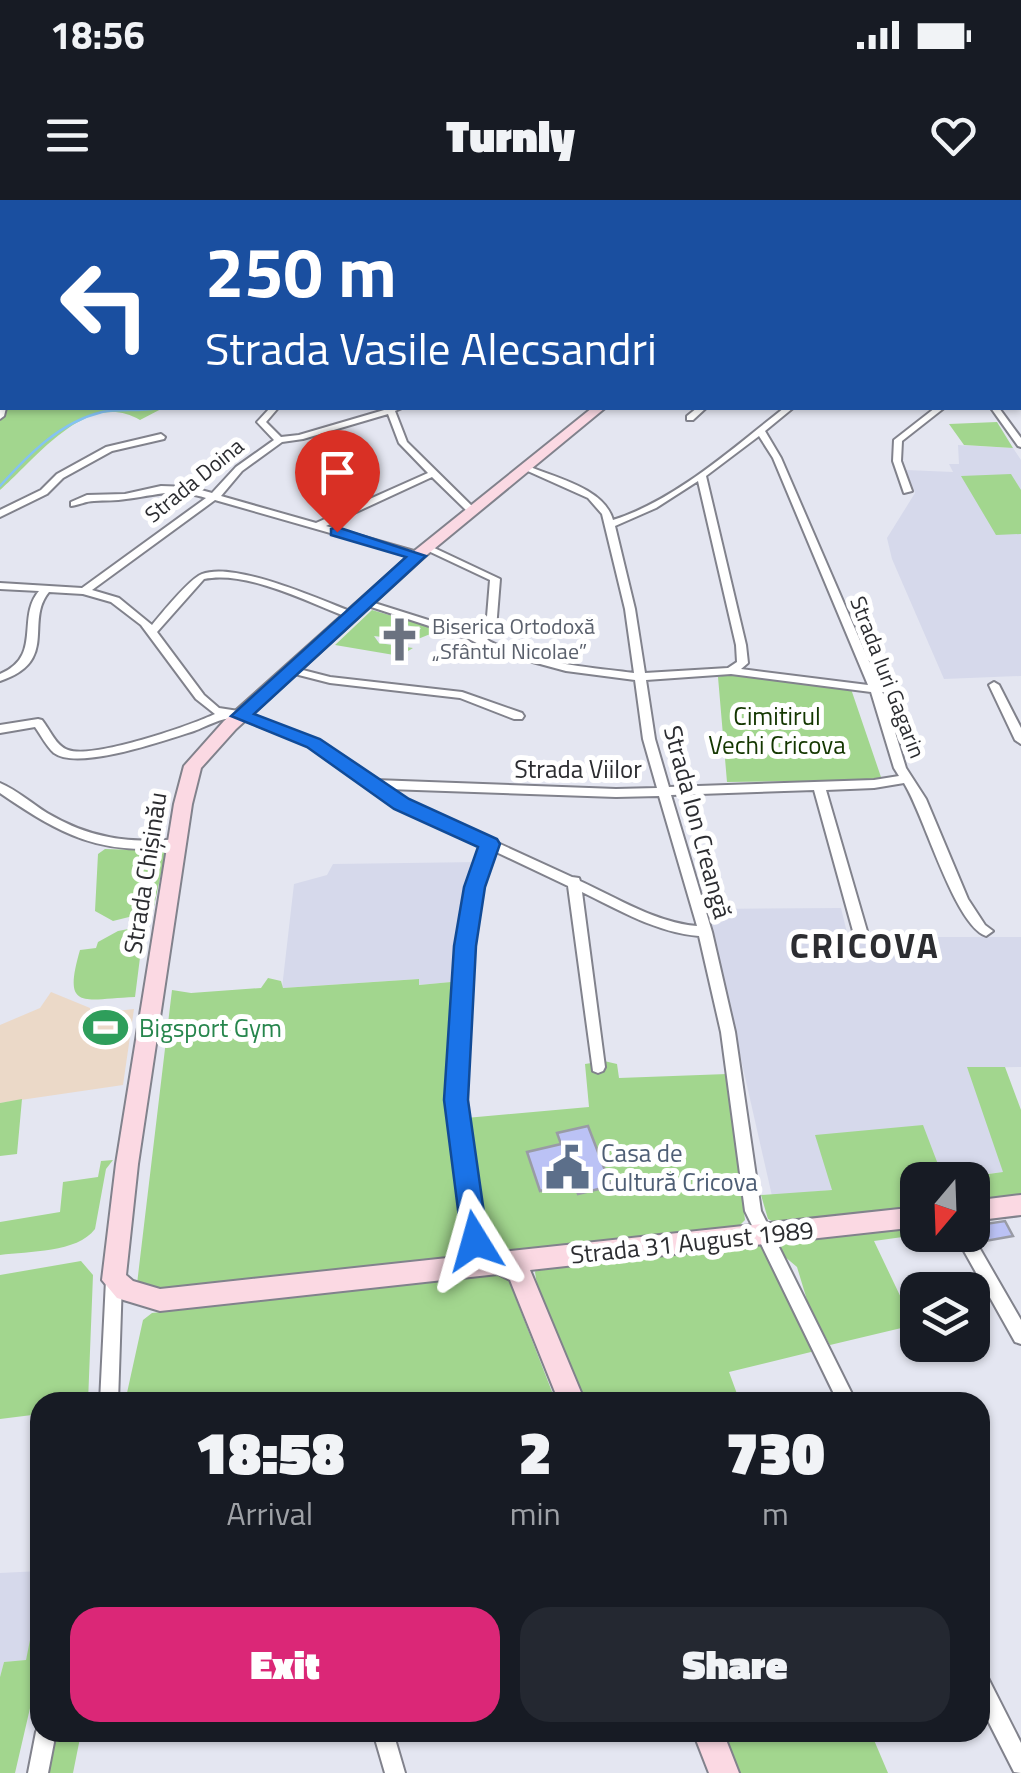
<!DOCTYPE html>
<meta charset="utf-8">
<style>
body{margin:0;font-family:"Titillium Web",sans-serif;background:#242831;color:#f1f3f6;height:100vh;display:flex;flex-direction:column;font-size:38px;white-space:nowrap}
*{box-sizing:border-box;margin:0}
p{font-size:32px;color:#9ea1a6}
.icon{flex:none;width:55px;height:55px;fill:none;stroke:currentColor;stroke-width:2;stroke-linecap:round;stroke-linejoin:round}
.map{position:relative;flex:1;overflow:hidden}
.side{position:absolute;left:30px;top:1192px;width:960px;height:350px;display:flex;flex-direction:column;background:#171b24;border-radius:30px;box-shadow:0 2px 8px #0004}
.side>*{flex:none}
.banner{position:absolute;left:0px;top:0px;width:1022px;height:210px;box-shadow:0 2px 8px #0004;background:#1a4fa0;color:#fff;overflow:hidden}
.needle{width:65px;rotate:199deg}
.controls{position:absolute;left:900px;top:962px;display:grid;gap:20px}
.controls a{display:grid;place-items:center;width:90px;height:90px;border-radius:20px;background:#171b24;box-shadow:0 2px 8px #0004;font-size:50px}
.pin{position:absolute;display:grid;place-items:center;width:85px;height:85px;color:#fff;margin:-102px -42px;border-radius:50% 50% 50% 0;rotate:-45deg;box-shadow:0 0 10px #0007}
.pin .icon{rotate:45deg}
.me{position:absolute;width:110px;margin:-55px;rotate:352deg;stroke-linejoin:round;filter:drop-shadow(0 0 8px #0008)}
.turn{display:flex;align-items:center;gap:35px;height:210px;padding:0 40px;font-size:45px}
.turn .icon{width:130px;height:130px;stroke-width:2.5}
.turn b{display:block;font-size:70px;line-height:85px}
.eta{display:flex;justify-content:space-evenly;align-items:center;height:170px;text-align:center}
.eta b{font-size:60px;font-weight:800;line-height:70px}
.button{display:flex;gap:20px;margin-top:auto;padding:20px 40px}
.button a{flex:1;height:115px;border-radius:30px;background:#db2777;color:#fff;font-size:40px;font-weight:800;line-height:115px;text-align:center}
.button a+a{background:#242831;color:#f1f3f6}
.status{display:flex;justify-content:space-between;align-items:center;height:70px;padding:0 50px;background:#171b24;direction:ltr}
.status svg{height:28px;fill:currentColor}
header{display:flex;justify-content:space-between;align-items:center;height:130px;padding:0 40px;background:#171b24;font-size:45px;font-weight:800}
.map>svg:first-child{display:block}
.commercial{fill:#ebd9c8}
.built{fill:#d6d9eb}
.green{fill:#a2d68e}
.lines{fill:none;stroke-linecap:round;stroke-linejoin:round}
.stream{stroke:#84c2f4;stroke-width:2.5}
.building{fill:#bbc2f5;stroke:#999ba5;stroke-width:2.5}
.street-casing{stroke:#81828c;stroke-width:4}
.secondary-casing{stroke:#81828c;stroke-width:4}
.street{fill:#fff;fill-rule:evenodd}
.secondary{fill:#fbd9e3;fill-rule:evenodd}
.route{fill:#1a73e8;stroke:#114b97;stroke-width:2.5}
.labels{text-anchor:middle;stroke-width:10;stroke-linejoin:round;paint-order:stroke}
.far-street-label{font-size:22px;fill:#2c2d31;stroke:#fff}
.far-worship-label{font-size:22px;fill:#5b616d;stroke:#fff;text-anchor:start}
.park-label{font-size:25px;fill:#143701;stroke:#fff}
.street-label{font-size:25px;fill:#2c2d31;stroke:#fff}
.leisure-label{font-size:25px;fill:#27864d;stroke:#fff;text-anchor:start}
.service-label{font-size:25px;fill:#4e5e75;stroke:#fff;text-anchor:start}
.district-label{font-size:35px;font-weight:bold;letter-spacing:2.5px;fill:#2c2d31;stroke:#fff}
</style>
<div class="status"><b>18:56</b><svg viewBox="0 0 49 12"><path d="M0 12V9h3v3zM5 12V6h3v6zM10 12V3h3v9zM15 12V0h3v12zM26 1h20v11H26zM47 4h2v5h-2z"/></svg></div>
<header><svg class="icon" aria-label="menu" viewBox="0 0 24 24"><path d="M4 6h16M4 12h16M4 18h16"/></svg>Turnly<svg class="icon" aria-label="heart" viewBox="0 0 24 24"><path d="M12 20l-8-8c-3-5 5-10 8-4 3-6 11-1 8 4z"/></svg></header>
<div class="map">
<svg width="1021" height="1573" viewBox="0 0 1021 1573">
<rect width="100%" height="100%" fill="#e4e6f1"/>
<path class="commercial" d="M51,792L90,808V814L134,809L123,885L0,903V825L40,808Z"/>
<path class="built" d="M958,245L1013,248L1021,260V476L944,479L892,359L887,338L915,293L906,270L953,272L949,264H959Z
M480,662L470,682L451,782L418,785V779L282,788L294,684L327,675L333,664Z
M841,708L848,737H1021V867L968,868L1004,972L772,996L707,709Z
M40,1371V1395L26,1461L4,1462L0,1477V1373Z"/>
<path class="green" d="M384,0H733L363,2Z
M5,208H163L140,220C87,188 35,260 0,290V220Z
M997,222L1013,248L964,245L949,224Z
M1011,274L1021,290V334L996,335L961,276Z
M372,410L440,430L418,439L415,437L421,428L395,423L401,427L397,433L386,431L382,437L374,436L379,443L413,448L400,456L335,445Z
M730,474L851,489L882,580L727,582L718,477Z
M105,649L166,651L153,711L113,721L95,711L98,654Z
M144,726L135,797C83,799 62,812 80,750L96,748L98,742L118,731Z
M268,778L281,781L283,788L419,779V785L451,782L456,794L452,903L467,1056L165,1092L137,1084L172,790L191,793L261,788Z
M604,861L617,864L619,878L727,874L745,1020L737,1028L491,1056L482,1051L466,918L589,907L585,864Z
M967,867H1005L1021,910V996L973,1001L972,980H918L917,1008L776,1023L768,1019L761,995L832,990L815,935L923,925L944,980L1003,972Z
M22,899L17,954L0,956V903Z
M113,960L106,969L95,1029C77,1053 29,1051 0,1055V1022L60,1012L63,982L98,977L101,961Z
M917,1026V1035L874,1041L914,1125L830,1145L810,1110L797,1067L784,1056L779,1043Z
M760,1045L766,1048L815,1151L729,1172L740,1202H581L538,1092L535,1072L538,1068Z
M81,1061L93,1075L88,1202H40V1214L0,1219V1075Z
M506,1073L556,1202H125L143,1120L152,1113Z
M31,1435L40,1436V1465L15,1573H0V1477L4,1462L26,1460Z
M57,1533H81L73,1573H49Z
M719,1533H871L888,1573H736Z"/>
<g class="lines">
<path class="stream" d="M675,2L684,0
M0,286C28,255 60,222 102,212C120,208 139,212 157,208"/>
</g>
<path class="building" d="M588,926L611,986L578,994L574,982L540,991L527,952L561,944L557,933Z
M1005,1021L1013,1036L980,1042L972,1032V1026Z"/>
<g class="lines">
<defs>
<path id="street" d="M19,0H25V2H19Z
M77,0H83L84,2H78Z
M110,0H116V2H110Z
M822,0H829L830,2H824Z
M912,0H918L919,2H913Z
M1020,18H1021V22H1020Z
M1020,46H1021V50H1020Z
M1020,74H1021V78H1020Z
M1020,108H1021V112H1020Z
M1020,119H1021V124H1020Z
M0,204H2V208H6L4,216L0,219Z
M270,208H278L266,222L281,237L299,235L391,208H402L395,211L407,242L477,311L469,313L432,277L326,326L421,353V357L418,358L215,300L92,390L119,398L152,425C162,413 189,379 202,374C235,361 321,400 355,413V417H347C308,402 246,370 204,379L157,432L204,495L219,508L245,512L317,540L375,580L616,589L657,588L643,539L635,480L566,471L492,451L469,439L359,403L364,400L368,401L479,436L486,429L490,380L422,348L430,346L500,379L496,429L487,440C531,463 585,467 634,473L625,409L602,314L588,298L521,268L528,266C556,278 604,288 613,320C676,300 733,248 784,208H793L765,231L781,258L884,496L906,568L926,599L968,699L985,725L993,731L986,736C954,724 925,617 904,583L874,588L826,590L867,731L860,736L853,731L814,590L671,595L712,732L735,832L761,1011L856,1202H838L745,1011L721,832L699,736C658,733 619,710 582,692L605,867L603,871L598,873L593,871L568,686L494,651L481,687L472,745L463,900L486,1065L484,1070L478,1073L472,1070L470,1065L449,900L458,745L469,687L483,646L398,607L309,546L239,518C223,516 208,526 194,531C166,540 78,571 54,553C46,546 41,535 35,527L0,533V525L38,519L42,520C50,530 56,546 68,550C94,559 189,526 215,514L196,499L141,425L111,402L83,394L49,392C24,422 60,461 0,481V474C43,456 16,418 39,391L0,389V383L82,388L206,298C171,288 160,295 126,299C116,301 105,300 94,301C86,301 79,305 71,306V302L87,295L125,294L161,286L190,287L212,293L236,267L274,240L257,222ZM388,214L399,243L428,273L316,323L221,296L242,271L282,242L303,239ZM759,236L773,258L868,485L741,469L748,463L746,445L706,276ZM698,281L736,445L737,462L728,468L645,473L635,409L615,326L656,308ZM731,474L871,492L894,568L899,576L874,580L669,587L655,539L646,480ZM388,589L616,597L659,596L697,726C657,723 617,698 580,681L579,678L572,677L406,601Z
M697,208H706L693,220H687V216Z
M935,208H944L902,241L901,261L912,291L904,293L893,261L894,240Z
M991,208H999L1021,238V247L1018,246Z
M161,234L165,237L164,239L112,251L63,278L47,294L0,317V310L41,290L57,274L106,247Z
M291,467L330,477L462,492L522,513L524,516L522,519H514L460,498L330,483L287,472L286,470Z
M994,482L999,485L1021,528V544L1015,540L989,485Z
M0,583C17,590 31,603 47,613C89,638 129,644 177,639L183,643L177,647C101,656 61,635 0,593Z
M955,1035H972L1021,1120V1144L1015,1142Z
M114,1072L120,1075L122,1080L118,1202H100L106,1080L108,1075Z
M980,1473L987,1476L1021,1543V1573L1014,1572L980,1505Z
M40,1524V1532H56L48,1573H28L36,1532Z
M373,1532H393L405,1573H385Z"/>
<path id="secondary" d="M592,208H605L423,358L236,529L201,568L192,604L138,964L126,1075L133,1081L160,1089L918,1007V1027L530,1070L585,1202H559L510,1080L498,1074L160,1111L117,1098L102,1080L116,964L174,604L184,566L224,521L413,352Z
M1021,995V1015L972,1021V1001Z
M693,1532H723L739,1573H709Z"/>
</defs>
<use href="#street" class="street-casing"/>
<use href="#secondary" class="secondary-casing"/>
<use href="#street" class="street"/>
<use href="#secondary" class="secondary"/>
</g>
<path class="route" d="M337,327L426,356L254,514L320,539L409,599L497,639L500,644L485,687L476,746L468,900L488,1041L484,1050L475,1053L466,1050L462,1041L444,900L454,746L464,687L478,647L394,609L307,547L231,516L406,357L331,335V329Z"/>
<defs>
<symbol id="church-bare" viewBox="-9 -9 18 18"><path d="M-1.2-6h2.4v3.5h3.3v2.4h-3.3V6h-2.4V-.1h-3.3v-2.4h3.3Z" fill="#6b7280" stroke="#fff" stroke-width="2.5" paint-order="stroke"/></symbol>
<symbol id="stadium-bare" viewBox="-9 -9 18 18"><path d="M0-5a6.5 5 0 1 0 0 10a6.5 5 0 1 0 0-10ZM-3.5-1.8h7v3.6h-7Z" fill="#2e9e5b" stroke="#fff" stroke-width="2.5" paint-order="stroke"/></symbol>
<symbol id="civic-bare" viewBox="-9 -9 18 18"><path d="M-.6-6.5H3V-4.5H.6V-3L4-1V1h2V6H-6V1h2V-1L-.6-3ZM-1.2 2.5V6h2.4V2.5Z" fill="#5c6f8a" stroke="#fff" stroke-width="2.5" paint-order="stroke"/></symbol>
</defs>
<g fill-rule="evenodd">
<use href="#church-bare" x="368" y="408" width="63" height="63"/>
<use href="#stadium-bare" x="74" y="796" width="63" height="63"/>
<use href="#civic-bare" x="536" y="936" width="63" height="63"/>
</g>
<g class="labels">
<g class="far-street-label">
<text transform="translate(194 280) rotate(-39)" y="8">Strada Doina</text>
<text transform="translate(888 477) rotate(69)" y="8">Strada Iuri Gagarin</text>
</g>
<g class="far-worship-label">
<text x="432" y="434">Biserica Ortodoxă<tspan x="432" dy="25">„Sfântul Nicolae”</tspan></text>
</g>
<g class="park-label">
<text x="777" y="525">Cimitirul<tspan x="777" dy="29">Vechi Cricova</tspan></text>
</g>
<g class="street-label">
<text x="578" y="578">Strada Viilor</text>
<text transform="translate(698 622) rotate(75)" y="9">Strada Ion Creangă</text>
<text transform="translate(145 673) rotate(-81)" y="9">Strada Chișinău</text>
<text transform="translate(692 1042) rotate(-6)" y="9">Strada 31 August 1989</text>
</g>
<g class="leisure-label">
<text x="139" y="837">Bigsport Gym</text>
</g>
<g class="service-label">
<text x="601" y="962">Casa de<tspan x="601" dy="29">Cultură Cricova</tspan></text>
</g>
<g class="district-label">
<text x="865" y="758">CRICOVA</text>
</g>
</g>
</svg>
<div class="controls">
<a><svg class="needle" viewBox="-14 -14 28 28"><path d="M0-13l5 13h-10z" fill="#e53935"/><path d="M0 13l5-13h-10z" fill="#9ea1a6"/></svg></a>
<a><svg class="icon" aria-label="layers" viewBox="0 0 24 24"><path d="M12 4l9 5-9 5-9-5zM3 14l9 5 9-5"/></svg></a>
</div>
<div class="pin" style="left:337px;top:332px;background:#d93025"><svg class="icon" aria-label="arrive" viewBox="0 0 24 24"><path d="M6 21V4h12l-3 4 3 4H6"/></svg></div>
<svg class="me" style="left:475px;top:1041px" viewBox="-20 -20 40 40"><path d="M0-17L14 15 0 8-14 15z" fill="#1a73e8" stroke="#fff" stroke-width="4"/></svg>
<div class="banner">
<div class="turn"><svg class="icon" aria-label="left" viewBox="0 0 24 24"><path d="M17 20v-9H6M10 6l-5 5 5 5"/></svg><div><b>250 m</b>Strada Vasile Alecsandri</div></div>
</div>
<section class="side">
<div class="eta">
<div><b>18:58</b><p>Arrival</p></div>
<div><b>2</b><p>min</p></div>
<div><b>730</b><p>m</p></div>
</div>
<div class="button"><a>Exit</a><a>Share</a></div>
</section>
</div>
